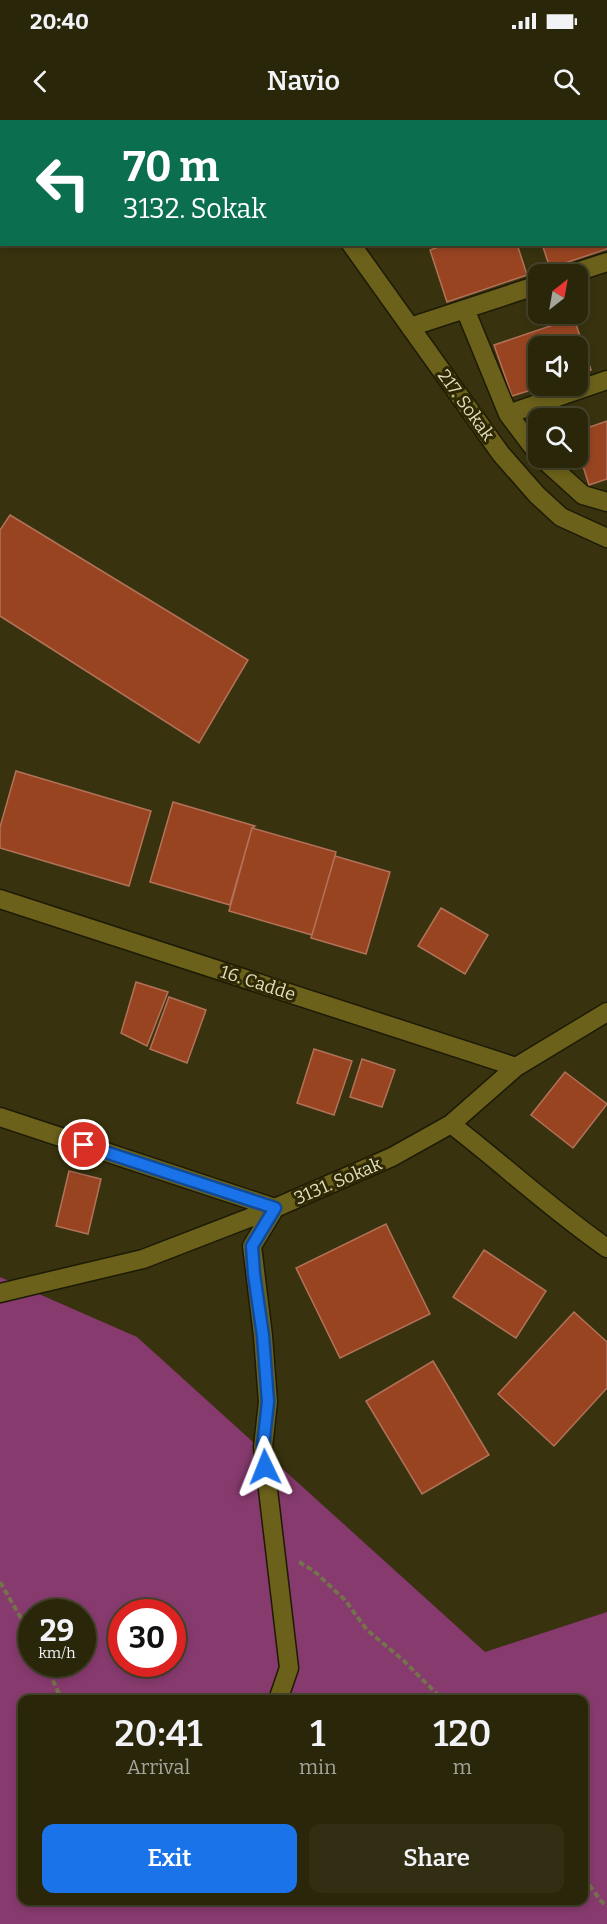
<!DOCTYPE html>
<style>
body{margin:0;font-family:Bitter,serif;background:#322e13;color:#f1f3f6;height:100vh;display:flex;flex-direction:column;font-size:22px;white-space:nowrap}
*{box-sizing:border-box;margin:0}
p{font-size:20px;color:#a5a59c}
.icon{flex:none;width:33px;height:33px;fill:none;stroke:currentColor;stroke-width:2;stroke-linecap:round;stroke-linejoin:round}
.map{position:relative;flex:1;overflow:hidden}
.side{position:absolute;left:18px;top:1575px;width:570px;height:210px;display:flex;flex-direction:column;background:#2a260a;border-radius:12px;box-shadow:0 3px 9px #0003,0 0 0 2px #46432b}
.side>*{flex:none}
.hud{position:absolute;left:0px;top:0px;width:608px;height:126px;box-shadow:0 3px 9px #0003,0 0 0 2px #46432b;background:#0b6e4f;color:#fff;overflow:hidden}
.needle{width:39px;rotate:31deg}
.controls{position:absolute;left:528px;top:144px;display:grid;gap:12px}
.controls a{display:grid;place-items:center;width:60px;height:60px;border-radius:12px;background:#2a260a;box-shadow:0 3px 9px #0003,0 0 0 2px #46432b;font-size:30px}
.speed{position:absolute;left:18px;top:1479px;display:flex;gap:12px;font-size:30px;font-weight:700;text-align:center}
.speed>*{display:grid;place-content:center;width:78px;height:78px;border-radius:50%;background:#2a260a;box-shadow:0 3px 9px #0003,0 0 0 2px #46432b;line-height:1}
.speed small{font-size:15px;font-weight:400}
.speed .limit{border:9px solid #d22;background:#fff;color:#111}
.pin{position:absolute;display:grid;place-items:center;width:51px;height:51px;color:#fff;margin:-26px;border:3px solid #fff;border-radius:50%;box-shadow:0 2px 6px #0007}
.me{position:absolute;width:66px;margin:-33px;rotate:358deg;stroke-linejoin:round;filter:drop-shadow(0 0 4px #0008)}
.turn{display:flex;align-items:center;gap:21px;height:126px;padding:0 24px;font-size:27px}
.turn .icon{width:78px;height:78px;stroke-width:2.5}
.turn b{display:block;font-size:42px;line-height:51px}
.eta{display:flex;justify-content:space-evenly;align-items:center;height:102px;text-align:center}
.eta b{font-size:36px;font-weight:600;line-height:42px}
.cta{display:flex;gap:12px;margin-top:auto;padding:12px 24px}
.cta a{flex:1;height:69px;border-radius:12px;background:#1a73e8;color:#fff;font-size:24px;font-weight:600;line-height:69px;text-align:center}
.cta a+a{background:#322e13;color:#f1f3f6}
.status{display:flex;justify-content:space-between;align-items:center;height:42px;padding:0 30px;background:#2a260a;direction:ltr}
.status svg{height:16px;fill:currentColor}
header{display:flex;justify-content:space-between;align-items:center;height:78px;padding:0 24px;background:#2a260a;font-size:27px;font-weight:600}
.map>svg:first-child{display:block}
.forest{fill:#863a6e;fill-rule:evenodd}
.building{fill:#984421;stroke:#b27259;stroke-width:1.5}
.lines{fill:none;stroke-linecap:round;stroke-linejoin:round}
.minor-casing{stroke:#1d1a05;stroke-width:21}
.path{stroke:#75714d;stroke-width:4;stroke-dasharray:6 3;stroke-linecap:butt}
.minor{stroke:#6b611a;stroke-width:18}
.route-casing{stroke:#114b97;stroke-width:15}
.route{stroke:#1a73e8;stroke-width:10}
.labels{text-anchor:middle;stroke-width:6;stroke-linejoin:round;paint-order:stroke}
.street-label{font-size:18px;fill:#e2debc;stroke:#2e2904}
</style>
<div class="status"><b>20:40</b><svg viewBox="0 0 49 12"><path d="M0 12V9h3v3zM5 12V6h3v6zM10 12V3h3v9zM15 12V0h3v12zM26 1h20v11H26zM47 4h2v5h-2z"/></svg></div>
<header><svg class="icon" aria-label="back" viewBox="0 0 24 24"><path d="M15 5l-7 7 7 7"/></svg>Navio<svg class="icon" aria-label="search" viewBox="0 0 24 24"><circle cx="10" cy="10" r="6"/><path d="M15 15l6 6"/></svg></header>
<div class="map">
<svg width="607" height="1804" viewBox="0 0 607 1804">
<rect width="100%" height="100%" fill="#38330e"/>
<path class="forest" d="M0,1157L137,1217L485,1532L607,1492V1804H0ZM32,1492H82V1544H32ZM122,1492H172V1544H122ZM22,1580H584V1780H22Z"/>
<path class="building" d="M606,71L607,129L550,148L542,124H606Z
M447,124H517L527,155L447,182L430,130Z
M574,198L591,250L578,254V226H538V266H544L512,276L494,225Z
M607,301V359L589,365L578,331V311Z
M10,395L248,540L199,623L0,496V410Z
M16,651L151,691L129,766L0,728V707Z
M173,682L255,706L252,708L230,785L150,762Z
M252,708L336,732L312,815L229,791Z
M335,736L390,752L366,834L311,818Z
M441,788L488,815L465,854L418,826Z
M136,862L168,872L147,926L121,913Z
M169,877L206,890L187,943L150,929Z
M314,929L352,941L334,995L297,983Z
M362,939L395,950L382,987L350,977Z
M565,952L607,984L573,1028L531,995Z
M69,1051L101,1059L88,1114L56,1106Z
M386,1104L430,1194L340,1238L296,1148Z
M484,1130L546,1171L516,1218L453,1177Z
M574,1192L607,1222V1268L554,1326L498,1274Z
M433,1241L489,1335L422,1374L366,1281Z"/>
<g class="lines">
<defs>
<path id="minor" d="M265,0L266,2
M351,124L501,334L537,375L561,397L607,418
M570,154L607,142
M465,189L508,294L538,334
M410,207L538,165
M508,294L607,260
M542,338L583,375L607,382
M0,779L516,947
M0,997L275,1088L252,1126L263,1216L268,1282L263,1327L289,1548L278,1580
M451,1004C504,1045 552,1090 607,1128
M0,1173L143,1139L275,1088L392,1037L451,1004L516,947L607,892"/>
</defs>
<use href="#minor" class="minor-casing"/>
<path class="path" d="M299,1442L314,1451L345,1480L367,1510L403,1540L443,1580
M0,1462L32,1517
M45,1544L62,1580
M584,1758L601,1781L607,1786"/>
<use href="#minor" class="minor"/>
</g>
<g class="lines">
<defs>
<path id="route" d="M84,1025L275,1088L252,1126L254,1154L263,1216L268,1282L263,1326L265,1347"/>
</defs>
<use href="#route" class="route-casing"/>
<use href="#route" class="route"/>
</g>
<g class="labels">
<g class="street-label">
<text transform="translate(466 285) rotate(54)" y="6">217. Sokak</text>
<text transform="translate(258 863) rotate(18)" y="6">16. Cadde</text>
<text transform="translate(338 1061) rotate(-23)" y="6">3131. Sokak</text>
</g>
</g>
</svg>
<div class="controls">
<a><svg class="needle" viewBox="-14 -14 28 28"><path d="M0-13l5 13h-10z" fill="#e53935"/><path d="M0 13l5-13h-10z" fill="#a5a59c"/></svg></a>
<a><svg class="icon" aria-label="sound" viewBox="0 0 24 24"><path d="M4 9h4l5-4v14l-5-4H4zM17 9q2 3 0 6"/></svg></a>
<a><svg class="icon" aria-label="search" viewBox="0 0 24 24"><circle cx="10" cy="10" r="6"/><path d="M15 15l6 6"/></svg></a>
</div>
<div class="speed"><div>29<small>km/h</small></div><div class="limit">30</div></div>
<div class="pin" style="left:84px;top:1025px;background:#d93025"><svg class="icon" aria-label="arrive" viewBox="0 0 24 24"><path d="M6 21V4h12l-3 4 3 4H6"/></svg></div>
<svg class="me" style="left:265px;top:1347px" viewBox="-20 -20 40 40"><path d="M0-17L14 15 0 8-14 15z" fill="#1a73e8" stroke="#fff" stroke-width="4"/></svg>
<div class="hud">
<div class="turn"><svg class="icon" aria-label="left" viewBox="0 0 24 24"><path d="M17 20v-9H6M10 6l-5 5 5 5"/></svg><div><b>70 m</b>3132. Sokak</div></div>
</div>
<section class="side">
<div class="eta">
<div><b>20:41</b><p>Arrival</p></div>
<div><b>1</b><p>min</p></div>
<div><b>120</b><p>m</p></div>
</div>
<div class="cta"><a>Exit</a><a>Share</a></div>
</section>
</div>
